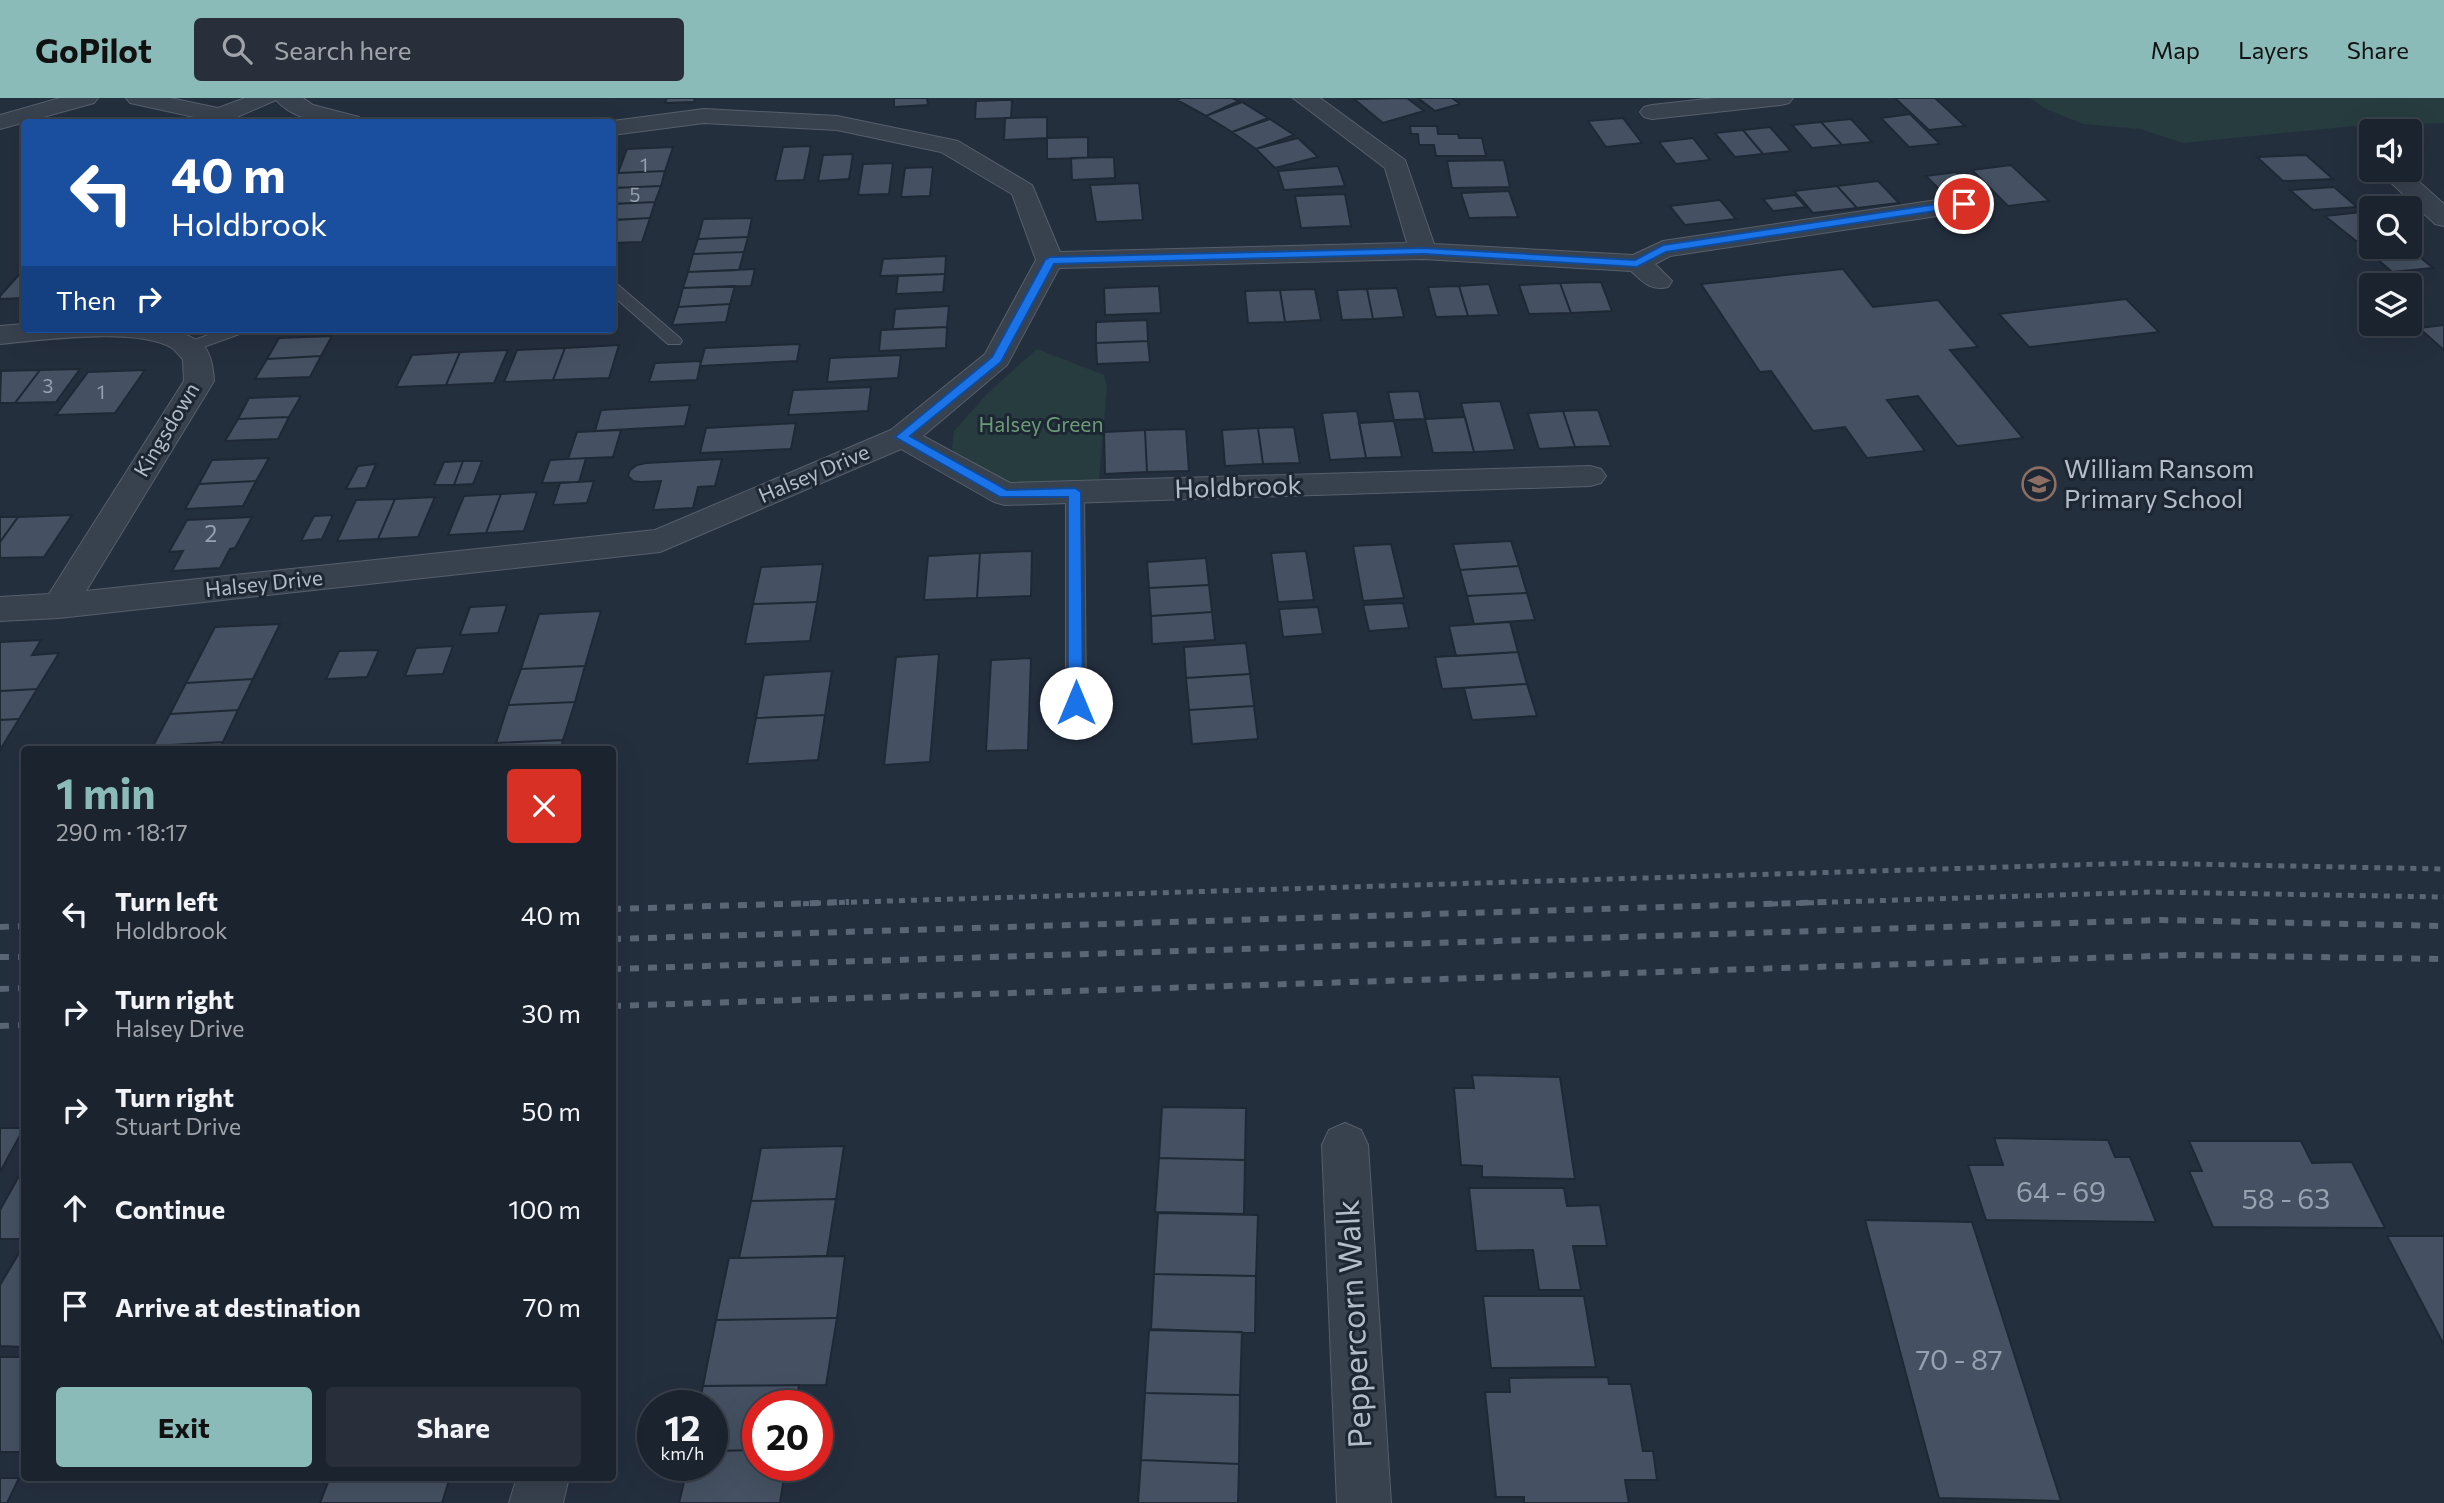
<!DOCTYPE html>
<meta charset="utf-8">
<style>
body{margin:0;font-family:Commissioner,sans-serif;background:#282f3a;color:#f1f3f6;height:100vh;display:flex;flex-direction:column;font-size:26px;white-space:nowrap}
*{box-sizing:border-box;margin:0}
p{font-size:23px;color:#a0a4aa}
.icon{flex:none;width:38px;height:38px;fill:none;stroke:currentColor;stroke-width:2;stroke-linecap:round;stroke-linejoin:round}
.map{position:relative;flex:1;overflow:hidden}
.sheet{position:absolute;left:21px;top:648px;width:595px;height:735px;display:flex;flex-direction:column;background:#1b232e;border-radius:7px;box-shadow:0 7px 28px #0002,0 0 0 2px #39404a}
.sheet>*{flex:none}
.hud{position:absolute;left:21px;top:21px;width:595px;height:214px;border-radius:7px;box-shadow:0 7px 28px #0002,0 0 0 2px #39404a;background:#1a4fa0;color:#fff;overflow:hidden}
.tools{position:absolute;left:2359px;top:21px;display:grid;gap:14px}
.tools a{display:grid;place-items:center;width:63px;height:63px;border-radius:7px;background:#1b232e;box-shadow:0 7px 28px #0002,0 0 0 2px #39404a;font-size:35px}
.speed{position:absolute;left:637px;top:1292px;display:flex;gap:14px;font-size:35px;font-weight:700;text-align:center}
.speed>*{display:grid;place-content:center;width:91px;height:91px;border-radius:50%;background:#1b232e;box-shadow:0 7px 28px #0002,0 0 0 2px #39404a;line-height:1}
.speed small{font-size:18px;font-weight:400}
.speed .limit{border:10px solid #d22;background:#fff;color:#111}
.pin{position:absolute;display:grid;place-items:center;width:60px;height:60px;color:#fff;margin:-30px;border:4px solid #fff;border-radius:50%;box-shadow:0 2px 7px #0007}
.me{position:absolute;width:77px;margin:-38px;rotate:0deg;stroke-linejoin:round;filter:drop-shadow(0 0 5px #0008)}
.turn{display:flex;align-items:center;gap:24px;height:147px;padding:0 35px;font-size:32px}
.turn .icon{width:91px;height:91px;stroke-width:2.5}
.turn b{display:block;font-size:49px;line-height:60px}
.then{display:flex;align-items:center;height:66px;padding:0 35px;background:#0003;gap:14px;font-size:26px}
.round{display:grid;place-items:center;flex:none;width:74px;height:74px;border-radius:7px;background:#282f3a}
.head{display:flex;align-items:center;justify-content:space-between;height:119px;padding:0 35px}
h1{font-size:42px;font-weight:700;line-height:52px;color:#8bbbb9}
.primary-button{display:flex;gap:14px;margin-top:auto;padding:14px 35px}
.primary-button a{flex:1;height:80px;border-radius:7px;background:#8bbbb9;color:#111;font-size:28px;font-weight:700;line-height:80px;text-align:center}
.primary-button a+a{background:#282f3a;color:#f1f3f6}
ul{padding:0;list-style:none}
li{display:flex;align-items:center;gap:21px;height:98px;padding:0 35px}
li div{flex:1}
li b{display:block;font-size:26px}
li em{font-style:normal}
header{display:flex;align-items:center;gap:42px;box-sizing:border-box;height:98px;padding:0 35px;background:#8bbbb9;color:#111}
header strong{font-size:33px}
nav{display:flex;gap:38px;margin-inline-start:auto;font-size:24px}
.search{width:490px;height:63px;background:#282f3a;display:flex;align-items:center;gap:18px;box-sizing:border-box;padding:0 24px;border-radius:7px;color:#a0a4aa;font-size:26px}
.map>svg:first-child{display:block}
.green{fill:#263c3f}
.building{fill:#455162;stroke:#1f2835;stroke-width:2}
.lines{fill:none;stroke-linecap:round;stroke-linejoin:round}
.service-casing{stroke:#565f6c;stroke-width:2}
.minor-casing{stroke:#565f6c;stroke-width:2}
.service{fill:#38414e;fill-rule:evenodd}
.minor{fill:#38414e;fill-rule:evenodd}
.rail-far1{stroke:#5a6575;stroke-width:5;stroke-dasharray:6 6;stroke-linecap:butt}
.rail{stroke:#5a6575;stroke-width:6;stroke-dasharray:9 9;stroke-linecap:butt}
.route{fill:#1a73e8;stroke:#114b97;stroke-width:2}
.labels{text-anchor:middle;stroke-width:6;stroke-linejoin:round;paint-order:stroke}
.far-number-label{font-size:19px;fill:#98a1af}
.far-park-label{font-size:21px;fill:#6b9a76;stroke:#1d2633}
.far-street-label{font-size:21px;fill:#b4bcc9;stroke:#1d2633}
.number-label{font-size:23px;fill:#98a1af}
.poi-label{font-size:26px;fill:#b4bcc9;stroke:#1d2633;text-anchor:start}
.street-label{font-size:26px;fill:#b4bcc9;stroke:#1d2633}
.near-number-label{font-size:28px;fill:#98a1af}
.near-street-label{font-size:32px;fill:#b4bcc9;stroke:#1d2633}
</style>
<header>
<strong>GoPilot</strong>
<div class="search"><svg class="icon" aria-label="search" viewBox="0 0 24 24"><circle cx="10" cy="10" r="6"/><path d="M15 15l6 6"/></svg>Search here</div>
<nav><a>Map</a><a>Layers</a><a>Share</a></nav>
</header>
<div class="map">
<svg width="2444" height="1405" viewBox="0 0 2444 1405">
<rect width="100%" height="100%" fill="#242f3e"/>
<path class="green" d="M2030,0H2444V25L2355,28L2183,45L2140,31L2083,26L2046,11Z
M1037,251L1104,277L1107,288L1099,381L1067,389L1014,388L957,361L952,350L954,333L988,295Z"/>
<path class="building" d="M667,0H695L694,4L665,5Z
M894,0H927L928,7L894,9Z
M1181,0H1232L1239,3L1206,18L1177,2Z
M1407,0L1424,13L1383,25L1354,1Z
M1418,0H1452L1460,6L1435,13Z
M1895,0H1935L1965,28L1929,32Z
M1003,2H1012L1011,20L975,21L976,3Z
M1242,4L1268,20L1232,34L1206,18Z
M1910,16L1940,46L1909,49L1881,20Z
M1047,19V40L1004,42L1005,20Z
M1623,20L1642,45L1606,49L1588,23Z
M1270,21L1294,37L1256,51L1232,34Z
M1851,21L1872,44L1842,47L1821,24Z
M1821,24L1842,47L1812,50L1792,27Z
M1410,28H1437L1438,36H1458L1459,40H1482L1486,58H1436L1434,47H1419L1418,36H1411Z
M1770,29L1791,53L1763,56L1743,32Z
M1743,32L1763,56L1735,59L1715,35Z
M1088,39V60L1047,61V40Z
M1298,40L1318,59L1275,70L1256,51Z
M1693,40L1710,62L1676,66L1659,44Z
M811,48L804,82L775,83L783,49Z
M673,49L665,73L618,75L627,51Z
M853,56L849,81L818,83L823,57Z
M2306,57L2333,81L2283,83L2257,59Z
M1114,59L1115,80L1072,82L1071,60Z
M1504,62L1510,89L1452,90L1447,63Z
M893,65L889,96L858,97L863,66Z
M2011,67L2049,103L2008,108L1972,72Z
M1338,68L1345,88L1284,92L1278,73Z
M933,69L930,98L901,99L905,70Z
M665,73L661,88L612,90L618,75Z
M1956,74L1971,90L1941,93L1926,78Z
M1878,83L1899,105L1857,110L1837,88Z
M1139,85L1143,122L1096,124L1090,87Z
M661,88L655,104L612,106V90Z
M1837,88L1857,110L1813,115L1794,93Z
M2334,89L2357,109L2313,112L2290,92Z
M1509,93L1518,119L1469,120L1461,95Z
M1345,96L1351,128L1301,130L1295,98Z
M1795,97L1806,109L1773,113L1763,101Z
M1720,102L1736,121L1685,127L1670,108Z
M655,104L650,120L612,122V106Z
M2362,114L2371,121V142L2356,143L2325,118Z
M650,120L642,144L612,145L615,122Z
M752,120L748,139L698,141L703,121Z
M748,139L744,154L693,156L698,141Z
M2371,146V149H2408L2433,170L2392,174L2361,147Z
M744,154L739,172L688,174L693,156Z
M946,158L945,176L880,178L883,161Z
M24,171V200L0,201V198Z
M755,171L751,188L683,190L688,174Z
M1843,171L1873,209L1938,202L1978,249L1950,252L2023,340L1957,348L1918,298L1887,302L1925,353L1867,360L1845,329L1813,333L1771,273L1760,274L1701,186Z
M945,176L943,194L896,196L898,178Z
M1601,184L1612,213L1571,215L1560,185Z
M1560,185L1571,215L1529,216L1519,187Z
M1489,186L1499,217L1468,218L1459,188Z
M735,188L730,206L678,209L683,190Z
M1159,188L1161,215L1105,217L1104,190Z
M1459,188L1468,218L1436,219L1428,189Z
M1397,190L1404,219L1373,221L1367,191Z
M1315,191L1321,222L1285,224L1280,192Z
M1367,191L1373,221L1342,222L1337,192Z
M1280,192L1285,224L1248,225L1245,193Z
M2126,201L2159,234L2029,249L1999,216Z
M730,206L726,224L672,227L678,209Z
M949,208L947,229L893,231L895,211Z
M1147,222L1148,243L1096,245V224Z
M2444,227V252L2419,230Z
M947,229L946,250L879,253L881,232Z
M332,238L321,258L267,261L279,240Z
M1148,243L1150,264L1097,266L1096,245Z
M800,246L797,263L700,268L705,250Z
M619,247L609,280L553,282L565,250Z
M565,250L553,282L504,284L517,252Z
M508,252L494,285L446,287L460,254Z
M460,254L446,287L396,289L412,257Z
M901,257L898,280L827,284L830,260Z
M321,258L310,279L255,281L267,261Z
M701,263L697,282L649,284L655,265Z
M80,271L56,304L15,305L40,272Z
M40,272L15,305H0L1,273Z
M145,272L115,315L56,317L88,274Z
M871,289L868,313L788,317L793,292Z
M1419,293L1425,321L1394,322L1388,294Z
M301,298L289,319L238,321L249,300Z
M1500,303L1515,352L1474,354L1461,305Z
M690,307L685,328L595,333L601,312Z
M1598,312L1611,348L1575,349L1563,313Z
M1357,313L1366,360L1330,362L1322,315Z
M1563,313L1575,349L1539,351L1528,315Z
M289,319L278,341L225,343L238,321Z
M1465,319L1474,354L1433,355L1425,321Z
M1394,323L1402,359L1366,360L1359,325Z
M796,325L791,351L700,355L706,330Z
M1294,329L1300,365L1263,366L1258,330Z
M1258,330L1263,366L1225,368L1222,332Z
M1186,331L1189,373L1147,374L1145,332Z
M621,332L613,359L568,361L577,334Z
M1145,332L1147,374L1105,376L1104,334Z
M269,360L256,383L199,386L212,362Z
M586,360L579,384L542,385L550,362Z
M722,361L715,388L698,389L693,410L653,412L661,383L641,384L633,383L628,378L630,372L637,367L646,365Z
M463,363H482L473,386L454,387Z
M463,363L454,387H434L444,364Z
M376,366L366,390L346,391L358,368Z
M256,383L243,408L185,411L199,386Z
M594,383L587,405L553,407L560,385Z
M537,394L524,433L486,435L501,396Z
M501,396L486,435L448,437L464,398Z
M435,399L418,439L378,441L395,401Z
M395,401L378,441L337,443L356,402Z
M72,417L44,459L0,460V444L18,419Z
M333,417L322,441L301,443L314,418Z
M0,419H18L0,444Z
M252,419L235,450L230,451L220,470L172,473L183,453L169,454L187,422Z
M1511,443L1519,468L1460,472L1453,446Z
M1391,446L1404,500L1363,503L1353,448Z
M1032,453L1031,498L977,500L980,455Z
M1306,453L1314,502L1278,504L1271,455Z
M980,455L977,500L924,502L928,458Z
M1206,460L1209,487L1149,490L1147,464Z
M823,466L817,504L753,506L761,469Z
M1519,468L1527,495L1467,498L1460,472Z
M1209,487L1212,514L1151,518L1149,490Z
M1527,495L1535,522L1474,526L1467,498Z
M817,504L810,543L745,546L753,506Z
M1403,505L1409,530L1369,533L1363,507Z
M507,507L498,535L460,537L470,509Z
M1318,509L1323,536L1283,539L1279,511Z
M601,513L585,568L521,571L539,516Z
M1212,514L1215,542L1152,546L1151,518Z
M1510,524L1518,554L1456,558L1449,528Z
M280,526L253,581L186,585L215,529Z
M41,542L32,557L59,555L37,591L0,593V544Z
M1246,545L1250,576L1186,580L1184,549Z
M453,548L443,576L405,578L416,550Z
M379,552L367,579L326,581L339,553Z
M1518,554L1527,586L1442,591L1435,559Z
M939,556L930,664L884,667L896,559Z
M1031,560L1028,652L986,653L991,562Z
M585,568L575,604L508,607L521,571Z
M832,573L825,617L756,620L764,577Z
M1250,576L1254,608L1189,612L1186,580Z
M253,581L238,612L170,616L186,585Z
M1527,586L1537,618L1472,622L1464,590Z
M37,591L19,621L0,622V593Z
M575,604L563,642L496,645L508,607Z
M1254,608L1258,641L1192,646L1189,612Z
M238,612L223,644L153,648L170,616Z
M825,617L818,662L747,666L756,620Z
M19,621L0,652V622Z
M563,642L561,651H494L496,645Z
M223,644L220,651H151L153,648Z
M1472,977L1560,979L1575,1081L1482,1079V1068L1461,1067L1454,990H1474Z
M1162,1009L1246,1010L1245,1062L1159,1060Z
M0,1030H24L0,1074Z
M1994,1040L2108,1042L2115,1059H2130L2156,1124L1986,1122L1968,1067H2003Z
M2189,1043H2301L2312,1065L2352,1064L2385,1130L2213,1129L2189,1073H2202Z
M844,1048L836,1101L751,1103L761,1050Z
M1159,1060L1245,1062L1244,1116L1155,1114Z
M24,1069V1141H0V1112Z
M1469,1090H1564L1567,1108L1600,1107L1607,1148H1573L1581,1192H1539L1533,1152L1476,1153Z
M836,1101L827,1158L739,1160L751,1103Z
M1158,1115L1258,1117L1256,1178L1154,1176Z
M1865,1122L1972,1124L2061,1403L1939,1400Z
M2387,1138H2444V1247Z
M22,1150H24V1249L0,1248V1187Z
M845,1158L837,1220L716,1222L729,1160Z
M1154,1176L1256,1178L1255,1235L1151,1231Z
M1483,1198H1584L1596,1269L1491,1270Z
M837,1220L826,1287L703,1288L716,1222Z
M1149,1232L1242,1234L1240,1297L1145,1295Z
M0,1259H24V1354H0Z
M1608,1279L1609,1286H1631L1643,1353H1653L1657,1382H1625L1629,1405H1524V1399H1496L1485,1294H1510L1509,1280Z
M799,1287L796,1307H758V1352L712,1353V1307H699L703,1288Z
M1145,1295L1240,1297L1239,1366L1141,1362Z
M758,1352V1367H786L780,1405H679L688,1367H712V1353Z
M1141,1362L1239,1366L1238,1405H1138Z
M330,1379H450L442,1405H320Z
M0,1380H19L7,1405H0Z"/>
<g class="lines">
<defs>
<path id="service" d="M612,185L617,186L680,240L682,243L680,246H668L612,197Z
M225,231H248L245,234L195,252H183L181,249L183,246Z
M1075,388L1084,394L1086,605L1083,610L1076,613L1069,610L1066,605V394Z"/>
<path id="minor" d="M60,0H98L94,5L0,31V17Z
M126,0H170L218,10L245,0H303L313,7L359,19L362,24C333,27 297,25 276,2L228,23L217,24L130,5Z
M1293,0H1320L1405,62L1434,146L1633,157L1663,143L1964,98L1973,101L1977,106L1973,111L1964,114L1670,158L1655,166L1672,183L1668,189C1650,193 1643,184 1631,173L1423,161L1059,170L1007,267L923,338L1010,385L1590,368L1601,371L1606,378L1601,385L1590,388L1005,407L994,404L901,351L660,454L59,520L0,523V499L49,496L184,283L183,262C180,258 176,253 172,250C137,229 41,242 0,246V228L24,226V231H170C203,242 212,248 214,283L86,493L655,432L891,332L985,256L1036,162L1012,96L941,54L837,32L704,25L612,37V24H605L704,11L837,18L958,43L1032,87L1060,154L1407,145L1385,70Z
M1715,0H1793L1789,5L1781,7L1652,21L1644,19L1640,14L1644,9L1652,7Z
M2385,72H2406L2444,106V128L2435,126L2386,80L2382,75Z
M1345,1025L1361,1032L1368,1047L1391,1405H1337L1322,1047L1329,1032Z
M517,1379H569L563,1405H509Z"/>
</defs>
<use href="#service" class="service-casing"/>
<use href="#minor" class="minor-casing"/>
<use href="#service" class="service"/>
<use href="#minor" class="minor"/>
<path class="rail-far1" d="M791,806L2137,765L2444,771
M1772,806L2152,794L2444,799"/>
<path class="rail" d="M612,811L849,804
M0,829L24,828
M612,841L1829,804
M0,859H24
M612,871L2162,822L2444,828
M0,891L24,890
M612,908L2184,857L2444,861
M0,928L24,927"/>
</g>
<path class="route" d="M1964,102L1969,106L1968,108L1666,154L1637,169L1423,156L1054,166L1001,264L910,338L1007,392L1075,390L1081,394L1083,605L1076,610L1068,605V399H1000L895,339L992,259L1045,162L1050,159L1423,150L1635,162L1663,147Z"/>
<defs>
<symbol id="school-ring" viewBox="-11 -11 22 22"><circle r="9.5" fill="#1d2633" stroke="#8d6e63" stroke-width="1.5"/><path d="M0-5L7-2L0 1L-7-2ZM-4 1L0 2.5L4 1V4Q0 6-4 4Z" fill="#8d6e63"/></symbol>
</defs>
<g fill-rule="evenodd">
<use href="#school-ring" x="2020" y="367" width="38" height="38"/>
</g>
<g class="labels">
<g class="far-number-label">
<text x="644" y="74">1</text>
<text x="635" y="104">5</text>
<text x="48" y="295">3</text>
<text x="101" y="301">1</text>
</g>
<g class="far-park-label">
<text x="1041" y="334">Halsey Green</text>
</g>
<g class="far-street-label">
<text transform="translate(167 332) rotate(-59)" y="7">Kingsdown</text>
<text transform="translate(814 376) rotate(-23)" y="7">Halsey Drive</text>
<text transform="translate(264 486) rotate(-6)" y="7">Halsey Drive</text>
</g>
<g class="number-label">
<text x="211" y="444">2</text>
</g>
<g class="poi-label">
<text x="2064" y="380">William Ransom<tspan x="2064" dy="30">Primary School</tspan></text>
</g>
<g class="street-label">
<text transform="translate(1238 389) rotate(-2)" y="9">Holdbrook</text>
</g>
<g class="near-number-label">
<text x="2061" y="1104">64 - 69</text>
<text x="2286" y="1111">58 - 63</text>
<text x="1959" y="1272">70 - 87</text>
</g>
<g class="near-street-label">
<text transform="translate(1354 1226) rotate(-93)" y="11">Peppercorn Walk</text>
</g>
</g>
</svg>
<div class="tools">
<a><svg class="icon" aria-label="sound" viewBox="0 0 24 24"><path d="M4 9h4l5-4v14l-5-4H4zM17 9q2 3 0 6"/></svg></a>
<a><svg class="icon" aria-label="search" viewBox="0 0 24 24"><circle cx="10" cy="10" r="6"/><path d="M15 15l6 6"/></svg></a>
<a><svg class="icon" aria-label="layers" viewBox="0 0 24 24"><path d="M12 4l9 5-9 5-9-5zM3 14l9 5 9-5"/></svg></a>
</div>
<div class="speed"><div>12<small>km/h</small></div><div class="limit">20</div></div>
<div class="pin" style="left:1964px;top:106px;background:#d93025"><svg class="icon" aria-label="arrive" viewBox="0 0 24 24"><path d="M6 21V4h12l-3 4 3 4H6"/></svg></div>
<svg class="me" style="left:1076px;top:605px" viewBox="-20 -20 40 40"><circle r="19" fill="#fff"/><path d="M0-13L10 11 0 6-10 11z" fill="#1a73e8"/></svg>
<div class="hud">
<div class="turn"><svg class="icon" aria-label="left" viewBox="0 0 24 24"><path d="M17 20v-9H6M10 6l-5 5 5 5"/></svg><div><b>40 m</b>Holdbrook</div></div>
<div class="then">Then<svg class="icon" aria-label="right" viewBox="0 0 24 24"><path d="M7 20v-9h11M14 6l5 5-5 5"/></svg></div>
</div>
<section class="sheet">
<div class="head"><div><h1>1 min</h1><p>290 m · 18:17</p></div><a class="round" style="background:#d93025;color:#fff"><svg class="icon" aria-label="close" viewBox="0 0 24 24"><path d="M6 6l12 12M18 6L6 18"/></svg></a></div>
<ul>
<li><svg class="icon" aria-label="left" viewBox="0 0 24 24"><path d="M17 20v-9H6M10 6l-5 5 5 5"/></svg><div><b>Turn left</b><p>Holdbrook</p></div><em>40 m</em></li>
<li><svg class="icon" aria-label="right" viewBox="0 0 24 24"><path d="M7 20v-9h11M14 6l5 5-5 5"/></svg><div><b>Turn right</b><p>Halsey Drive</p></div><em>30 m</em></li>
<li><svg class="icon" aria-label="right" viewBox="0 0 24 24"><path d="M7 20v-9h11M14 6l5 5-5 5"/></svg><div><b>Turn right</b><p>Stuart Drive</p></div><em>50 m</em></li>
<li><svg class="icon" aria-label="ahead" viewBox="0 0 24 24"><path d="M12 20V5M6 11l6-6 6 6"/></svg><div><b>Continue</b></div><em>100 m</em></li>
<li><svg class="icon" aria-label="arrive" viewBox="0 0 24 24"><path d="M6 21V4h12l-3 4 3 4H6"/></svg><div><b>Arrive at destination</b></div><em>70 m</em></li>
</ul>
<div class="primary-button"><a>Exit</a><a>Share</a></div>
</section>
</div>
